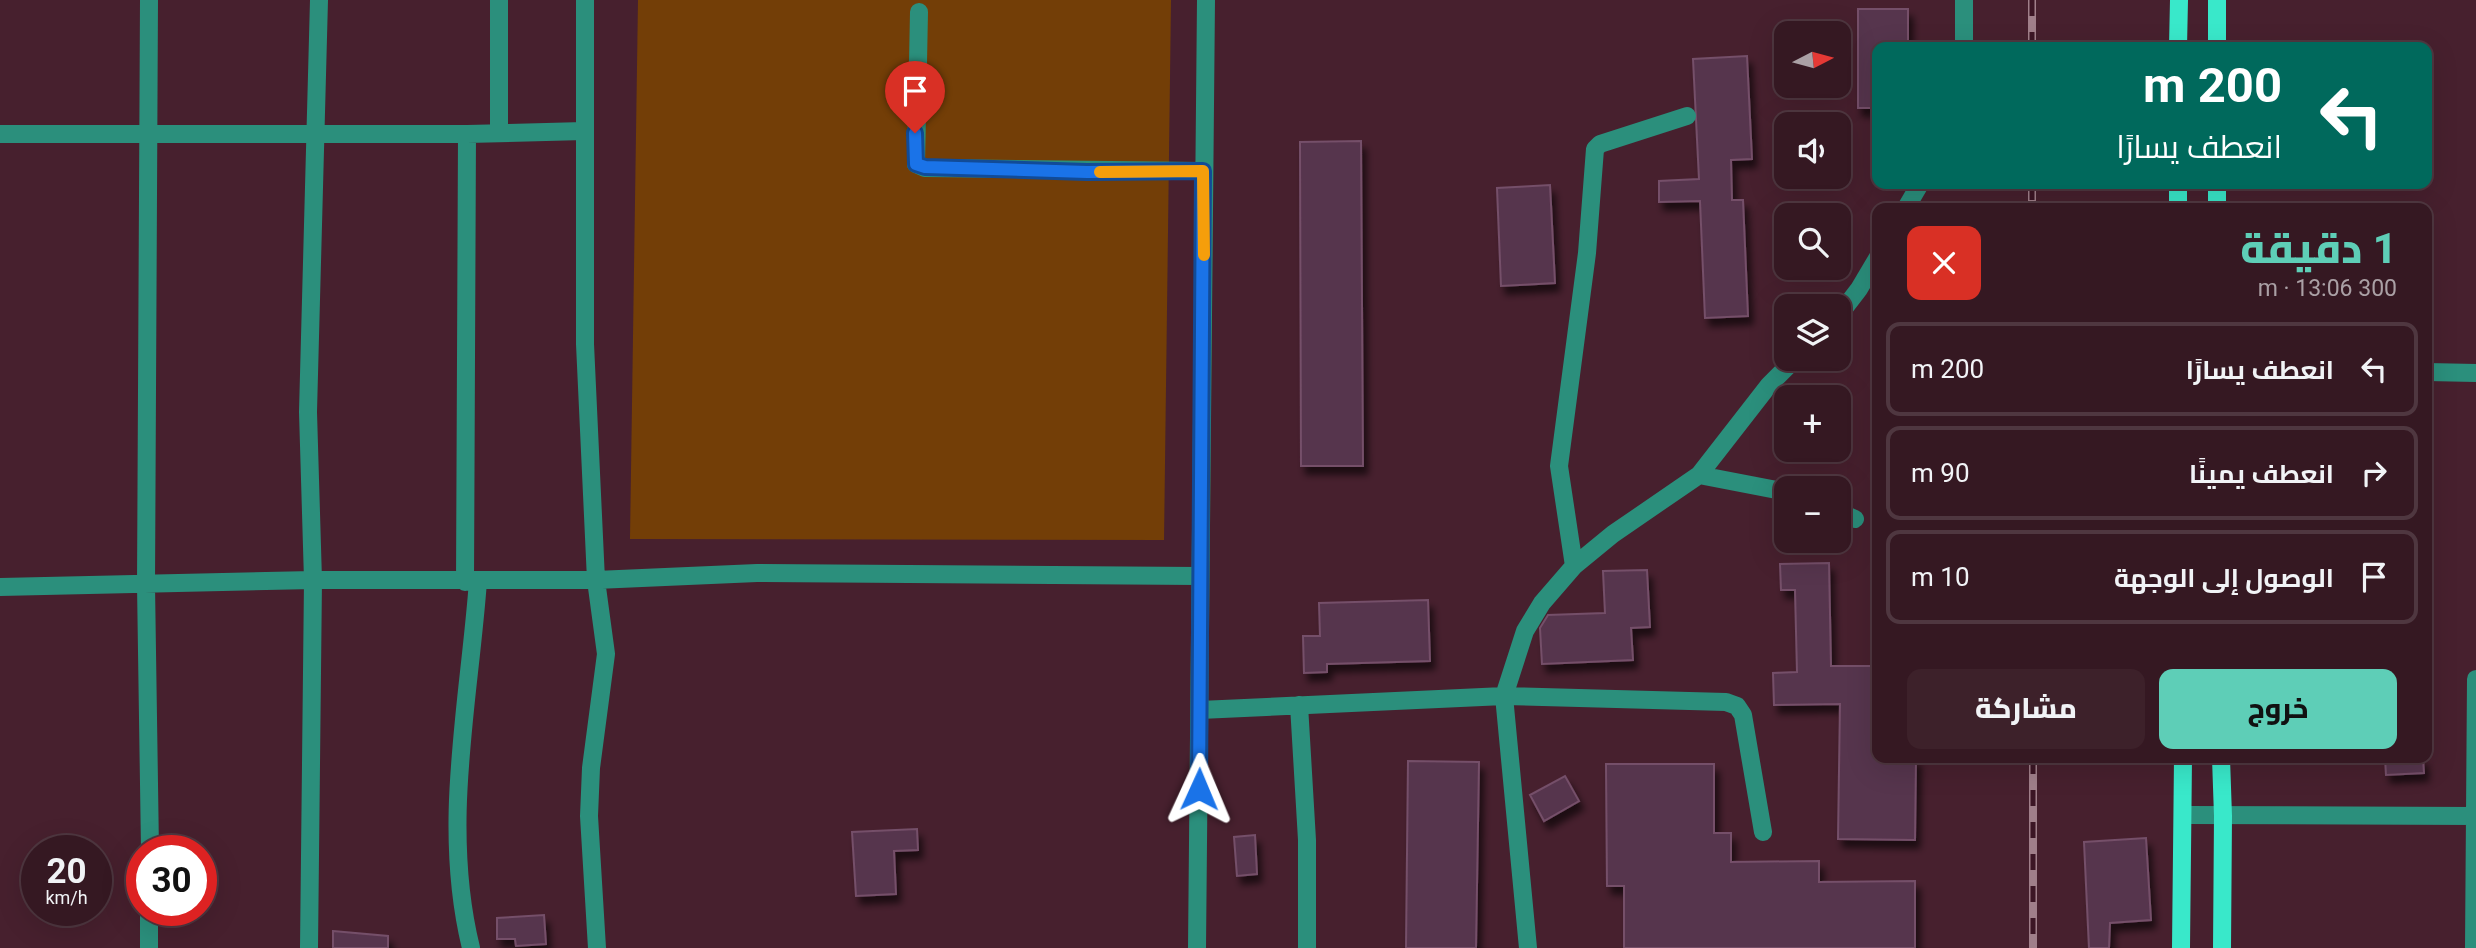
<!DOCTYPE html>
<html lang="ar">
<meta charset="utf-8">
<style>
body{margin:0;font-family:Roboto,Cairo,sans-serif;background:#3d212a;color:#f1f3f6;direction:rtl;height:100vh;display:flex;flex-direction:column;font-size:26px;white-space:nowrap}
*{box-sizing:border-box;margin:0}
p{font-size:23px;color:#aaa0a5}
.icon{flex:none;width:38px;height:38px;fill:none;stroke:currentColor;stroke-width:2;stroke-linecap:round;stroke-linejoin:round}
.map{position:relative;flex:1;overflow:hidden;direction:ltr}
.details{position:absolute;left:1872px;top:203px;width:560px;height:560px;display:flex;flex-direction:column;background:#351822;border-radius:14px;box-shadow:0 7px 28px #0002,0 0 0 2px #4f3740;direction:rtl}
.details>*{flex:none}
.hud{position:absolute;left:1872px;top:42px;width:560px;height:147px;border-radius:14px;box-shadow:0 7px 28px #0002,0 0 0 2px #4f3740;direction:rtl;background:#00695c;color:#fff;overflow:hidden}
.needle{width:46px;rotate:84deg}
.fabs{position:absolute;left:1774px;top:21px;display:grid;gap:14px}
.fabs a{display:grid;place-items:center;width:77px;height:77px;border-radius:14px;background:#351822;box-shadow:0 7px 28px #0002,0 0 0 2px #4f3740;font-size:35px}
.speed{position:absolute;left:21px;top:835px;display:flex;gap:14px;font-size:35px;font-weight:700;text-align:center}
.speed>*{display:grid;place-content:center;width:91px;height:91px;border-radius:50%;background:#351822;box-shadow:0 7px 28px #0002,0 0 0 2px #4f3740;line-height:1}
.speed small{font-size:18px;font-weight:400}
.speed .limit{border:10px solid #d22;background:#fff;color:#111}
.pin{position:absolute;display:grid;place-items:center;width:60px;height:60px;color:#fff;margin:-72px -30px;border-radius:50% 50% 50% 0;rotate:-45deg;box-shadow:0 0 7px #0007}
.pin .icon{rotate:45deg}
.me{position:absolute;width:77px;margin:-38px;rotate:1deg;stroke-linejoin:round;filter:drop-shadow(0 0 5px #0008)}
.turn{display:flex;align-items:center;gap:24px;height:147px;padding:0 35px;font-size:32px}
.turn .icon{width:91px;height:91px;stroke-width:2.5}
.turn b{display:block;font-size:49px;line-height:60px}
.round{display:grid;place-items:center;flex:none;width:74px;height:74px;border-radius:14px;background:#3d212a}
.headline{display:flex;align-items:center;justify-content:space-between;height:119px;padding:0 35px}
h1{font-size:42px;font-weight:800;line-height:52px;color:#5eceb7}
.primary-button{display:flex;gap:14px;margin-top:auto;padding:14px 35px}
.primary-button a{flex:1;height:80px;border-radius:14px;background:#5eceb7;color:#111;font-size:28px;font-weight:800;line-height:80px;text-align:center}
.primary-button a+a{background:#3d212a;color:#f1f3f6}
ul{padding:0;list-style:none}
li{display:flex;align-items:center;gap:21px;height:94px;margin:0 14px 10px;padding:0 21px;border:4px solid #4f3740;border-radius:14px}
li div{flex:1}
li b{display:block;font-size:26px}
li em{font-style:normal}
.map>svg:first-child{display:block}
.green{fill:#733e07}
.building{fill:#57344d;stroke:#744f69;stroke-width:2;filter:url(#shadow)}
.lines{fill:none;stroke-linecap:round;stroke-linejoin:round}
.minor{stroke:#2b8f7c;stroke-width:18}
.major{stroke:#39e8ca;stroke-width:18}
.rail-casing{stroke:#a07f8a;stroke-width:8}
.rail{stroke:#3c1625;stroke-width:5;stroke-dasharray:16;stroke-linecap:butt}
.route-casing{stroke:#114b97;stroke-width:18}
.route{stroke:#1a73e8;stroke-width:12}
.slow{stroke:#f59e0b;stroke-width:12}
</style>
<div class="map">
<svg width="2476" height="948" viewBox="0 0 2476 948">
<defs>
<filter id="shadow"><feDropShadow dx="4.5" dy="8" stdDeviation="3.5" flood-color="#0009"/></filter>
</defs>
<rect width="100%" height="100%" fill="#47202e"/>
<path class="green" d="M638,0H1171L1164,540L630,539Z"/>
<path class="building" d="M1858,9H1908V47H1878V108H1858Z
M1747,56L1752,159L1731,160L1732,200H1743L1748,316L1705,318L1700,201L1659,202V181L1699,179L1693,59Z
M1361,141L1363,466H1301L1300,142Z
M1550,185L1555,283L1501,286L1497,188Z
M1829,563L1831,666H1878V758H1916L1915,840L1838,839L1840,704L1774,705L1773,673L1797,672L1795,590H1781L1780,564Z
M1647,570L1650,627L1631,628L1633,660L1542,664L1540,628L1548,615L1605,613L1603,571Z
M1428,600L1430,661L1327,664V672L1304,673L1303,636H1320L1319,603Z
M2385,758H2423L2424,773L2386,775Z
M1408,761L1479,762L1476,948H1406Z
M1606,764H1714V833H1731V862L1819,861V882L1915,881V948H1624V886H1607Z
M1565,776L1579,801L1544,821L1530,795Z
M917,829L918,850L894,851L896,894L856,896L852,832Z
M1255,835L1257,874L1237,876L1234,837Z
M2146,838L2151,920L2110,923L2109,948H2089L2084,842Z
M544,915L546,944L516,946L515,939H497V918Z
M333,931L388,936V948H333Z"/>
<g class="lines">
<path class="minor" d="M149,0L146,585L150,850
M499,0V133
M585,0V344L596,580L606,654L591,768L589,816L597,948
M919,12L916,164L925,168L1203,171
M1964,47V0
M0,134H467L584,131
M1906,208L1920,184
M1839,315L1859,289L1878,257
M2427,372L2476,373
M1699,475L1787,492
M1839,512L1855,519
M1574,566L1559,466L1587,253L1595,149L1600,144L1687,116
M465,582L467,134
M0,587L313,580H596L757,573L1199,576
M1299,705L1307,840V948
M1200,710L1504,696L1726,702L1737,706L1743,715L1763,832
M2184,815L2476,816
M149,948V910
M309,948L313,580L308,412L319,0
M471,948C441,826 469,704 478,581
M1197,948L1206,0
M1528,948L1504,696L1525,631L1542,603L1574,566L1613,534L1699,475L1769,385L1795,359
M2474,948L2476,679"/>
<path class="major" d="M2217,0V47
M2178,47L2179,0
M2178,184V208
M2217,184V208
M2221,758L2223,816L2222,948
M2181,948L2183,758"/>
<defs>
<path id="rail" d="M2032,0V47
M2032,184V208
M2033,758V948"/>
</defs>
<use href="#rail" class="rail-casing"/>
<use href="#rail" class="rail"/>
</g>
<g class="lines">
<defs>
<path id="route" d="M915,133L916,164L925,167L1087,172L1203,171L1199,789"/>
</defs>
<use href="#route" class="route-casing"/>
<use href="#route" class="route"/>
<path class="slow" d="M1100,172L1203,171L1204,255"/>
</g>
</svg>
<div class="fabs">
<a><svg class="needle" viewBox="-14 -14 28 28"><path d="M0-13l5 13h-10z" fill="#e53935"/><path d="M0 13l5-13h-10z" fill="#aaa0a5"/></svg></a>
<a><svg class="icon" aria-label="sound" viewBox="0 0 24 24"><path d="M4 9h4l5-4v14l-5-4H4zM17 9q2 3 0 6"/></svg></a>
<a><svg class="icon" aria-label="search" viewBox="0 0 24 24"><circle cx="10" cy="10" r="6"/><path d="M15 15l6 6"/></svg></a>
<a><svg class="icon" aria-label="layers" viewBox="0 0 24 24"><path d="M12 4l9 5-9 5-9-5zM3 14l9 5 9-5"/></svg></a>
<a>+</a>
<a>−</a>
</div>
<div class="speed"><div>20<small>km/h</small></div><div class="limit">30</div></div>
<div class="pin" style="left:915px;top:133px;background:#d93025"><svg class="icon" aria-label="arrive" viewBox="0 0 24 24"><path d="M6 21V4h12l-3 4 3 4H6"/></svg></div>
<svg class="me" style="left:1199px;top:789px" viewBox="-20 -20 40 40"><path d="M0-17L14 15 0 8-14 15z" fill="#1a73e8" stroke="#fff" stroke-width="4"/></svg>
<div class="hud">
<div class="turn"><svg class="icon" aria-label="left" viewBox="0 0 24 24"><path d="M17 20v-9H6M10 6l-5 5 5 5"/></svg><div><b>200 m</b>انعطف يسارًا</div></div>
</div>
<section class="details">
<div class="headline"><div><h1>1 دقيقة</h1><p>300 m · 13:06</p></div><a class="round" style="background:#d93025;color:#fff"><svg class="icon" aria-label="close" viewBox="0 0 24 24"><path d="M6 6l12 12M18 6L6 18"/></svg></a></div>
<ul>
<li><svg class="icon" aria-label="left" viewBox="0 0 24 24"><path d="M17 20v-9H6M10 6l-5 5 5 5"/></svg><div><b>انعطف يسارًا</b></div><em>200 m</em></li>
<li><svg class="icon" aria-label="right" viewBox="0 0 24 24"><path d="M7 20v-9h11M14 6l5 5-5 5"/></svg><div><b>انعطف يمينًا</b></div><em>90 m</em></li>
<li><svg class="icon" aria-label="arrive" viewBox="0 0 24 24"><path d="M6 21V4h12l-3 4 3 4H6"/></svg><div><b>الوصول إلى الوجهة</b></div><em>10 m</em></li>
</ul>
<div class="primary-button"><a>خروج</a><a>مشاركة</a></div>
</section>
</div>
